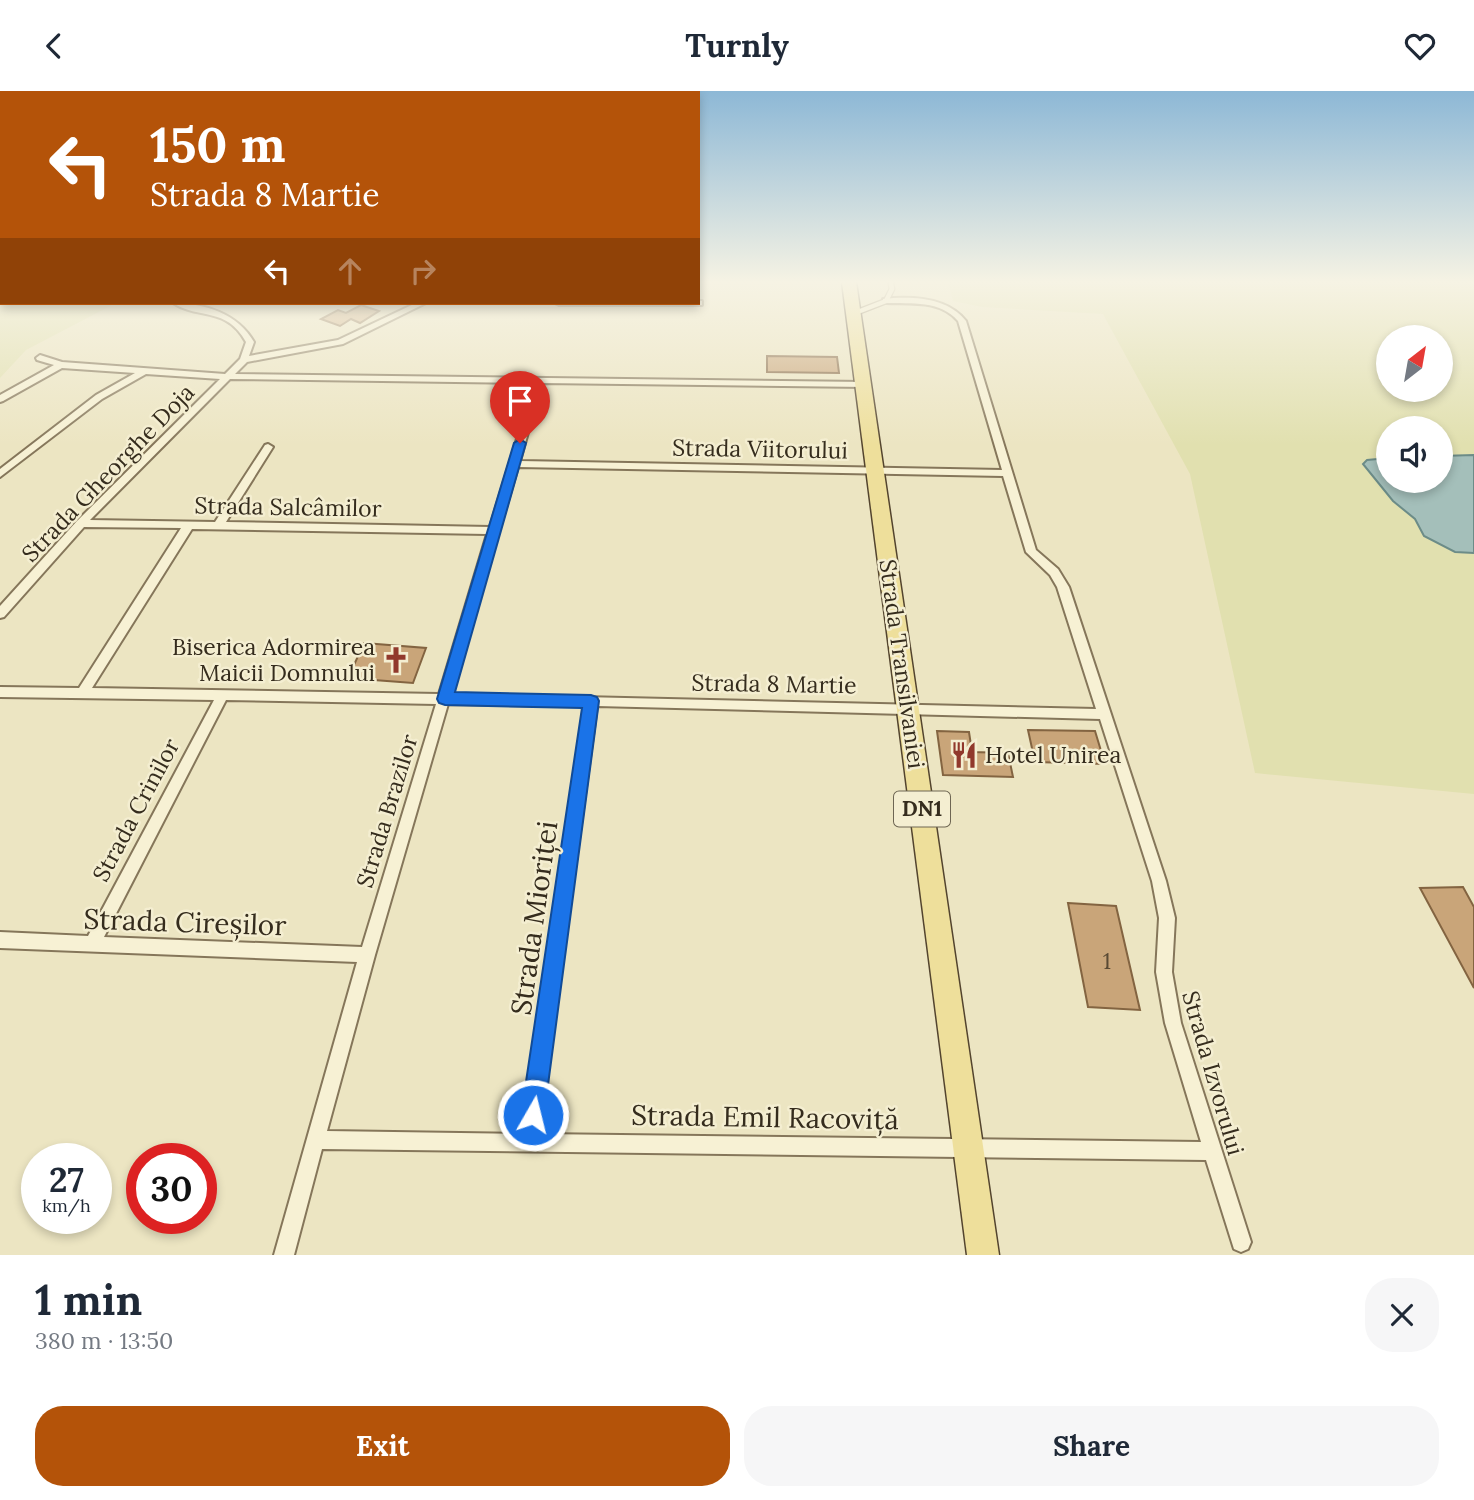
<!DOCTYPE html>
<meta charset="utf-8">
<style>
body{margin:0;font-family:Lora,serif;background:#f6f6f7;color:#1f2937;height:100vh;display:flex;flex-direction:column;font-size:26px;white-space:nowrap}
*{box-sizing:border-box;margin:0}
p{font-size:23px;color:#747a83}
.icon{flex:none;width:38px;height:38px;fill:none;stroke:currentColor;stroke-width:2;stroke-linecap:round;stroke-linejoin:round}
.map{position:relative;height:1164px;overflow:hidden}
.details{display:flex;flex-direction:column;background:#fff;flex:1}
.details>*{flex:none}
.top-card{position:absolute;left:0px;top:0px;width:700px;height:214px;box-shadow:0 4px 10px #0003;background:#b45309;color:#fff;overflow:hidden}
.needle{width:46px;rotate:31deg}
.tools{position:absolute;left:1376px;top:234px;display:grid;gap:14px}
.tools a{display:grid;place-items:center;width:77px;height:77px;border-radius:50%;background:#fff;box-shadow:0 4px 10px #0003;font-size:35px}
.speed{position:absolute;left:21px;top:1052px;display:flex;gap:14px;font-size:35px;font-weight:700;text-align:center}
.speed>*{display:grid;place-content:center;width:91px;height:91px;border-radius:50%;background:#fff;box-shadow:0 4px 10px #0003;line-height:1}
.speed small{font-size:18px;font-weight:400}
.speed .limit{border:10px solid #d22;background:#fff;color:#111}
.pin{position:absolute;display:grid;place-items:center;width:60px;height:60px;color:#fff;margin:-72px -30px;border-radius:50% 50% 50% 0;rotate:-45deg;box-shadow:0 0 7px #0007}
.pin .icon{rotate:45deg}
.me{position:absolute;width:77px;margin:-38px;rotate:8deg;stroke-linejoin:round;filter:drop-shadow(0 0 5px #0008)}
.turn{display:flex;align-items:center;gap:24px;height:147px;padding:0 35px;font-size:32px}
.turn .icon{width:91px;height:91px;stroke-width:2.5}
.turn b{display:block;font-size:49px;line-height:60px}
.lanes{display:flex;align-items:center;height:66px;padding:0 35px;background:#0003;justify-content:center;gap:35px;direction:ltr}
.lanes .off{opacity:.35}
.round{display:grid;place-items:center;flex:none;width:74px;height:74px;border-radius:28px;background:#f6f6f7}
.head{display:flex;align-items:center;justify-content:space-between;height:119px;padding:0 35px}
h1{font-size:42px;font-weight:800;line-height:52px}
.action{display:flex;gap:14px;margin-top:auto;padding:14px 35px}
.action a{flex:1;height:80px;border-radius:28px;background:#b45309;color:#fff;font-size:28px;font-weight:800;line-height:80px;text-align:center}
.action a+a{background:#f6f6f7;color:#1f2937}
header{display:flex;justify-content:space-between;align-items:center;height:91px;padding:0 35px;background:#fff;font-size:32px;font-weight:800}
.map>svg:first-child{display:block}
.farmland{fill:#e1e0af;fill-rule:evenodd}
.water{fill:#a4bfba;stroke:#6c8c88;stroke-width:2}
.building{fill:#c9a579;stroke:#836441;stroke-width:2}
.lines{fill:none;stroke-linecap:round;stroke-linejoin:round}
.lane-casing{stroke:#85765a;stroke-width:7}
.street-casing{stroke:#85765a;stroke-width:4}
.primary-casing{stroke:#53442e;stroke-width:3}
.lane{stroke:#f7f1d4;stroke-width:4.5}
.street{fill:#f7f1d4;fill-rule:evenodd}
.primary{fill:#eedf9b;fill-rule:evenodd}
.route{fill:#1a73e8;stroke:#114b97;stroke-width:2}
.labels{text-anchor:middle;stroke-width:5;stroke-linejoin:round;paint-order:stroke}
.shield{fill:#f4eed1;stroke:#6e6653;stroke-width:2}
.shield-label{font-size:21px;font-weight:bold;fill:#352c1d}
.street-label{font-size:23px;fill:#352c1d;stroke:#f4eed1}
.poi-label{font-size:23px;fill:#352c1d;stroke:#f4eed1;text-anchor:end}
.near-number-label{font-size:23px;fill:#5a4a34}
.near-street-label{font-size:28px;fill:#352c1d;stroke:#f4eed1}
</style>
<header><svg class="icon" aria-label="back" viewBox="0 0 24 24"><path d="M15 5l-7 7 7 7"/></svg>Turnly<svg class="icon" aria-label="heart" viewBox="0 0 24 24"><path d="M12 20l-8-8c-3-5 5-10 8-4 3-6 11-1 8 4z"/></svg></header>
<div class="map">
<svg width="1474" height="1164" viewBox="0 0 1474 1164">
<rect width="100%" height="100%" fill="#ece5c2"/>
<path class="farmland" d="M0,191L2,212H116L26,259L0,287Z
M948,191H1474V703L1255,682L1190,383L1103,223L982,216L953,210ZM1388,247H1440V299H1388ZM1388,338H1440V390H1388Z"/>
<path class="water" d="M1474,364V462L1455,461L1424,445L1415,428L1393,410L1363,373L1367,369L1388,367V390H1440V365Z"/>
<path class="building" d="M361,214L379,220L360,232L351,228L340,235L321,228L338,219L346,222Z
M767,265L837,266L839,282L767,281Z
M364,552L426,557L413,592L348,587Z
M1028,639L1095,640L1105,673L1035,671Z
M937,640L969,641L972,661L1008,662L1013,686L943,684Z
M1463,796L1474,816V897L1420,797Z
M1068,812L1116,815L1140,919L1088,916Z"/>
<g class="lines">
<defs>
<path id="lane" d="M855,222L886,210L892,198L891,193"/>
<path id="street" d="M883,208C912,205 947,206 966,230L1036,459L1058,478L1069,496L1166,790L1175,827L1172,881L1181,932L1251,1151L1248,1158L1241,1161L1234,1158L1206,1069L322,1058L294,1164H274L357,871L0,857V841L88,845L214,609L0,606V596L79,597L181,437L84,436L4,526L0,527V515L77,430L220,288L146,283L102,308L0,386V378L96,304L135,282L62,277L3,310L0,311V304L54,274L37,269L36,267L40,264L62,271L225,283L240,268L246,251C226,215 199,229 173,212C205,212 238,223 254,251L249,265L338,249L416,212H426L343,253L247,271L235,283L864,291L868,294L867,296L542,292L520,370L1002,379L958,230C940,209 912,213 886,212H883ZM230,288L534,292L490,436L226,431L273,356L268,353L265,354L215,431L90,429ZM518,376L1003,385L1026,461L1050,484L1057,496L1096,618L451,603ZM192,438L487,443L439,603L92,597ZM226,609L436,613L362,856L104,846ZM448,613L584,615L521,1043L327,1040L375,864ZM597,615L1100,628L1152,790L1159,827L1156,881L1165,932L1201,1051L539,1043Z
M698,210H702V214H559L555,212H698Z"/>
<path id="primary" d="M842,191H856L999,1164H967Z"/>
</defs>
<use href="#lane" class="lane-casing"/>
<use href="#street" class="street-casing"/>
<use href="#primary" class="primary-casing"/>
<use href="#lane" class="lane"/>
<use href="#street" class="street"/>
<use href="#primary" class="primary"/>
</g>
<linearGradient id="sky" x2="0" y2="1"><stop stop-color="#8db8d6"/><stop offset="0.54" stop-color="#f6f3e4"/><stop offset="1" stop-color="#f6f3e4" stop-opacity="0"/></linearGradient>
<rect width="1474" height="354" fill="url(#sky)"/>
<path class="route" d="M520,348L526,352L455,601L591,604L597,606L599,610L544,1024L541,1032L533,1035L525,1032L521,1024L582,617L445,614L439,612L437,608L514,352Z"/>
<defs>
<symbol id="church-bare" viewBox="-9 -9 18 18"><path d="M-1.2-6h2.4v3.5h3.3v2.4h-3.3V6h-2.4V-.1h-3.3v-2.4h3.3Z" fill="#91392c" stroke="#f4eed1" stroke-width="2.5" paint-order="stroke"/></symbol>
<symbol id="restaurant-bare" viewBox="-9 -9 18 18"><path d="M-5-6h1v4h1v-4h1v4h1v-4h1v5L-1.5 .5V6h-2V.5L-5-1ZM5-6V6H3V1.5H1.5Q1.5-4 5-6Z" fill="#91392c" stroke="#f4eed1" stroke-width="2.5" paint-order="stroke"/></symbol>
</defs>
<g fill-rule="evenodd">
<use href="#church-bare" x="377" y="550" width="38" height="38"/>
<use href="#restaurant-bare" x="945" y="645" width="38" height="38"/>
</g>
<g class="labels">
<rect class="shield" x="894" y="700.5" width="56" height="35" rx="5"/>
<g class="shield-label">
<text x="922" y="725">DN1</text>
</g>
<g class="street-label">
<text transform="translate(760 358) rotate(1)" y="8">Strada Viitorului</text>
<text transform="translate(108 382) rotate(-46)" y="8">Strada Gheorghe Doja</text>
<text transform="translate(288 416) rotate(1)" y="8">Strada Salcâmilor</text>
<text transform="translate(902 573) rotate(82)" y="8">Strada Transilvaniei</text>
<text transform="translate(774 593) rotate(1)" y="8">Strada 8 Martie</text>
<text transform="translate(136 719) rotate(-62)" y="8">Strada Crinilor</text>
<text transform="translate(387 720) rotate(-73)" y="8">Strada Brazilor</text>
<text transform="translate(1213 982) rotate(74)" y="8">Strada Izvorului</text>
</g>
<g class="poi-label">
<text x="375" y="564">Biserica Adormirea<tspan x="375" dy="26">Maicii Domnului</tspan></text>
<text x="985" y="672" text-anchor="start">Hotel Unirea</text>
</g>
<g class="near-number-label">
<text x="1107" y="878">1</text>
</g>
<g class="near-street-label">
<text transform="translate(534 827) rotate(-82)" y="10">Strada Mioriței</text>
<text transform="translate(185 831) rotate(2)" y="10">Strada Cireșilor</text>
<text transform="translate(765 1026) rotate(1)" y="10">Strada Emil Racoviță</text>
</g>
</g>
</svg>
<div class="tools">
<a><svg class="needle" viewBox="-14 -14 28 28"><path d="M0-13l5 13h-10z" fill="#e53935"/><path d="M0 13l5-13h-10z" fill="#747a83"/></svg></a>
<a><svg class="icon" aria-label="sound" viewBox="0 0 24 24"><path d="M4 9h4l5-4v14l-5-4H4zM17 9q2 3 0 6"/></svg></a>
</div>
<div class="speed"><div>27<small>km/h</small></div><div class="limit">30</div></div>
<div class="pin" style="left:520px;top:352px;background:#d93025"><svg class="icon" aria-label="arrive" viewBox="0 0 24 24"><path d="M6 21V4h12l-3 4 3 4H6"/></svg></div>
<svg class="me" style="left:533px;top:1024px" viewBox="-20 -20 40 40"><circle r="17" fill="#1a73e8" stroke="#fff" stroke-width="3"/><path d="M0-11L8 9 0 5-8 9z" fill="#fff"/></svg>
<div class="top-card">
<div class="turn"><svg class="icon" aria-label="left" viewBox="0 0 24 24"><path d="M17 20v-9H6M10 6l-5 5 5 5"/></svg><div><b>150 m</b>Strada 8 Martie</div></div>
<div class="lanes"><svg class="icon" aria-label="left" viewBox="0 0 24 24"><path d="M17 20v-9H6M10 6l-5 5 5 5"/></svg><svg class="icon off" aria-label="ahead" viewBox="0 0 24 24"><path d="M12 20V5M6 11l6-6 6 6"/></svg><svg class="icon off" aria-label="right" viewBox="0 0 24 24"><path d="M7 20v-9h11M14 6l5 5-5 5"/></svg></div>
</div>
</div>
<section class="details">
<div class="head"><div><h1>1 min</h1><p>380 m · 13:50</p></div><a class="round"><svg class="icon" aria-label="close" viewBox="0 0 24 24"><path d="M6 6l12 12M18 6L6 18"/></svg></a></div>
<div class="action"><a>Exit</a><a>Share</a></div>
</section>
